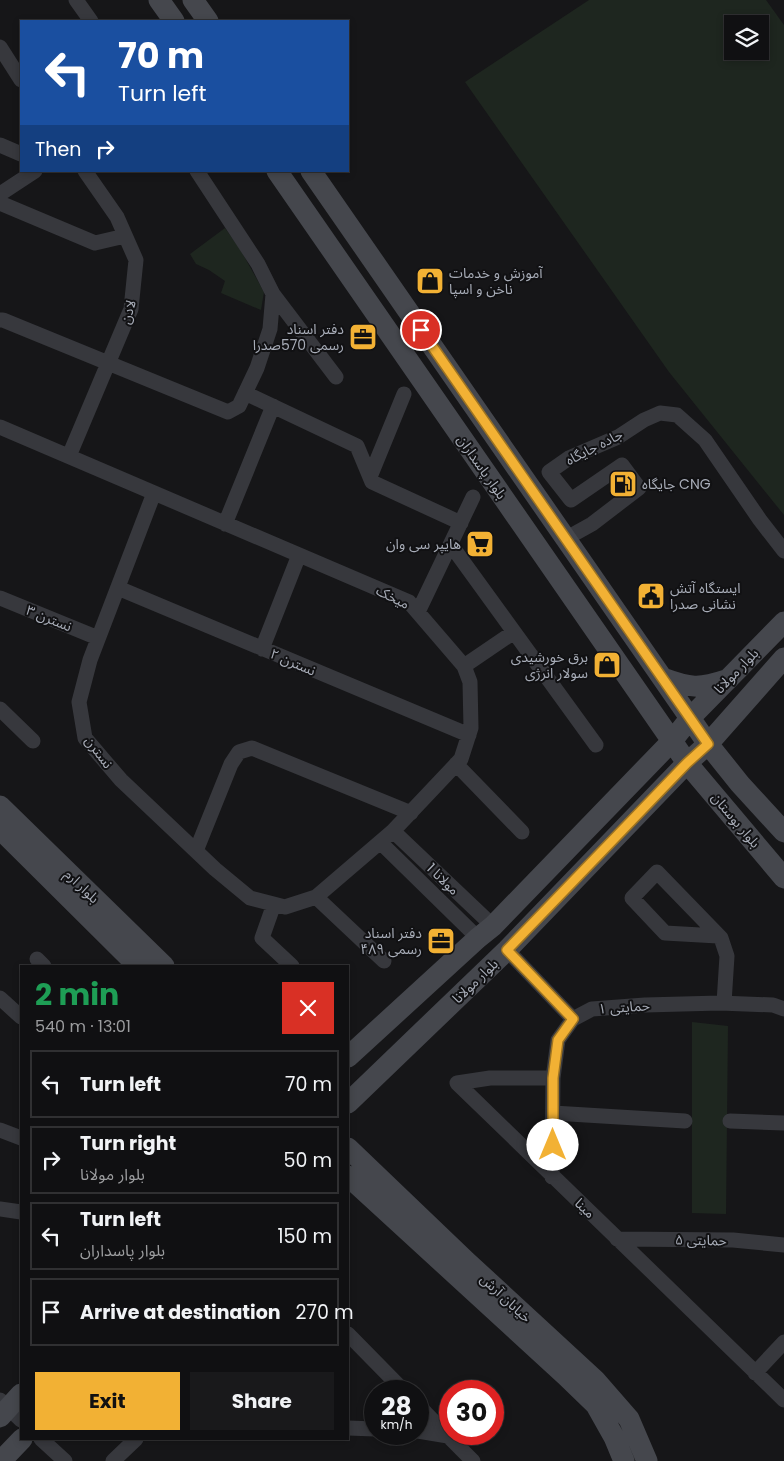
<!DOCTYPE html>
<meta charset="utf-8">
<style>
body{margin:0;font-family:Poppins,"Noto Sans Arabic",sans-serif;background:#19191b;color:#f1f3f6;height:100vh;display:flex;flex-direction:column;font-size:19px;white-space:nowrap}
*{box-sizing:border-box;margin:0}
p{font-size:16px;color:#9c9d9f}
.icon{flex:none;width:28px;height:28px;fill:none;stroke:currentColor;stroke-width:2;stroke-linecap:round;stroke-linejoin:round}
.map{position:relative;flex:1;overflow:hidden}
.sheet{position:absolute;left:20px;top:965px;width:329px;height:475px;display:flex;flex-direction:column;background:#101012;border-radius:0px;box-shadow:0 2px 8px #0003,0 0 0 1px #303032}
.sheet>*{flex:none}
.guide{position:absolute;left:20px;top:20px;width:329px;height:152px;border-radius:0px;box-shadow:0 2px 8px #0003,0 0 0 1px #303032;background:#1a4fa0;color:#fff;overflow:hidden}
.tools{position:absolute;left:724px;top:15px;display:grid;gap:10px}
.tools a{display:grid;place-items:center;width:45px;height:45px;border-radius:0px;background:#101012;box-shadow:0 2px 8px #0003,0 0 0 1px #303032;font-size:25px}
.speed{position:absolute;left:364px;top:1380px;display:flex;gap:10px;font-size:25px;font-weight:700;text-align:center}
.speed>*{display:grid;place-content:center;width:65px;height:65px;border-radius:50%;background:#101012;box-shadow:0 2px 8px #0003,0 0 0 1px #303032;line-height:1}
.speed small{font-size:12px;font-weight:400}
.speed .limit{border:8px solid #d22;background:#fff;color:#111}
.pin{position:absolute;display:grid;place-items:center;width:42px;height:42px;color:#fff;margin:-21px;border:2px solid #fff;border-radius:50%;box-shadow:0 1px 5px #0007}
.me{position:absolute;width:55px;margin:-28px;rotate:0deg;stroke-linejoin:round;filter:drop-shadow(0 0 4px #0008)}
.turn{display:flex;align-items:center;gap:18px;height:105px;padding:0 15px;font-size:22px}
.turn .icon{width:65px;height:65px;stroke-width:2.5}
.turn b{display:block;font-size:35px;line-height:42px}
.then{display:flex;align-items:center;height:48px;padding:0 15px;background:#0003;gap:10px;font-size:19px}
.round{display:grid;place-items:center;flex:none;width:52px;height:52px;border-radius:0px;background:#19191b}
.headline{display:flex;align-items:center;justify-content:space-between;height:85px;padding:0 15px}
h1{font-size:30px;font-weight:700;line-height:38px;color:#1e9e55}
.action{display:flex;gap:10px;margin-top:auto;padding:10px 15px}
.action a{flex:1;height:58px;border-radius:0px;background:#f2b134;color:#111;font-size:20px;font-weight:700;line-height:58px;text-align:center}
.action a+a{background:#19191b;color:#f1f3f6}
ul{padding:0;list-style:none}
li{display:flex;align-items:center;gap:15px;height:68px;margin:0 10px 8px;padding:0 5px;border:2px solid #303032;border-radius:0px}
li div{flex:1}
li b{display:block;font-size:19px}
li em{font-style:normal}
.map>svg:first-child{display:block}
.green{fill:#1e261f;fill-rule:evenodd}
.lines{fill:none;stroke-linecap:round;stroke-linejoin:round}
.street{stroke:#37383d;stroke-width:15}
.secondary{stroke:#45474d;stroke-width:21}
.route-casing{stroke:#9d7322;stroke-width:12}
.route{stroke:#f2b134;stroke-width:9}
.labels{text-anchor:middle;stroke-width:4;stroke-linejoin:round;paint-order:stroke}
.poi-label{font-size:14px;fill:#a8adb8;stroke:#111113;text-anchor:end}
.street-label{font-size:14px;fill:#a8adb8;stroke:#111113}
</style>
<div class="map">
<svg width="784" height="1461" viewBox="0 0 784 1461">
<rect width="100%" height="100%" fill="#161618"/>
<path class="green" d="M589,0H766L784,25V515L669,372L465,82ZM732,24H760V51H732Z
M225,228L240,249L264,292L261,310L221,293L225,281L209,270L196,264L190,254Z
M692,1022L728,1026L726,1214L692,1213Z"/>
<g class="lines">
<path class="street" d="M76,0L91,21
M0,47L21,80
M0,145L21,154
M0,194L35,171
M0,203L95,243L125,236
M273,294L336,377
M0,320H3L228,412L239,406L257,368L270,329L273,294L258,264L197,171
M245,393L357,446L372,482L461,523
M0,427L409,602L464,666L470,682L471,728L461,759L393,831L316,897L285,907L250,898L215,869L121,780L85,738L79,702L90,660L154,493
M69,456L131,309L136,260L117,217L85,171
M370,477L404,394
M225,524L273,406
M565,539L592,524L639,488L622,465L571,500L549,472L569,458L618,437L644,420L660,413L677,415L705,440L760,520L784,551
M451,545L596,745
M118,588L469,735
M0,598L98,638
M418,612L473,497
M262,649L299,555
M464,666L514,632
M0,709L33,741
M456,764L522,832
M393,831L493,926
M381,843L478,938
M196,851L231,764L239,752L252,748L411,813
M316,897L384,961
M274,904L262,938L292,966
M718,936L665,933L632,898L657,872L721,938L727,956L724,1003
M507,950L573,1019
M37,959L44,966
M0,998L21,1017
M553,1078H490L457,1083L784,1400
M553,1113L685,1121
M730,1121L784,1123
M0,1130L21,1138
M552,1177L553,1078L558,1040L573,1019L592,1009L645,1005L720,1003L773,1005L784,1009
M0,1209L21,1212
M617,1239L733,1240L784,1245
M348,1334L404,1391
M755,1373L784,1342
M0,1400L21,1420
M418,1405L448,1436
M348,1428L375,1429
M418,1431L448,1436L473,1461
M41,1439L65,1461
M113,1461L136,1439"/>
<path class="secondary" d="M159,0L174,21
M193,0L208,21
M277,171L672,741L687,763L784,878
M311,171L708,744L740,784L784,832
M663,678C690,688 699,689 726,680
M0,806L164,966
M0,829L138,966
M348,1057L478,938L493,926L672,741L691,717L784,622
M348,1103L507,950L687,763L708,744L784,658
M348,1148L466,1261L595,1380L629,1419L647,1461
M348,1176L565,1375L596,1405L614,1437L624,1461
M0,1417L21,1394
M1,1461L22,1439"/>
</g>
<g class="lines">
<defs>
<path id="route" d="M421,330L708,744L687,763L507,950L573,1019L558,1040L553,1078V1145"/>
</defs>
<use href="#route" class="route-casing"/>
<use href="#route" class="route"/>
</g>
<defs>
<symbol id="shop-square" viewBox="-11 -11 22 22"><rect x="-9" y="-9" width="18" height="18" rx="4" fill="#f2b134" stroke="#111113"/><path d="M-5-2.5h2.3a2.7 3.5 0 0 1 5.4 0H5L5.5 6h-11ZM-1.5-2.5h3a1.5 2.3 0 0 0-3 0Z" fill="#111"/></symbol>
<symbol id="office-square" viewBox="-11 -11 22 22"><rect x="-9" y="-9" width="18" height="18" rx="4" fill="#f2b134" stroke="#111113"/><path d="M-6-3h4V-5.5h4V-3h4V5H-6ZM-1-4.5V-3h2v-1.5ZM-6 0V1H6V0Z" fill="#111"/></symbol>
<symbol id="fuel-square" viewBox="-11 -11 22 22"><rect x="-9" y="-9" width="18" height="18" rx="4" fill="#f2b134" stroke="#111113"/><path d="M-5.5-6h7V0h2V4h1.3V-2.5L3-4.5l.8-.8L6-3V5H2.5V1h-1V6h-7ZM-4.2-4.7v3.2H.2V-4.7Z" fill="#111"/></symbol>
<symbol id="supermarket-square" viewBox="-11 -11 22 22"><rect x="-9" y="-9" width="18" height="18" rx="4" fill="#f2b134" stroke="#111113"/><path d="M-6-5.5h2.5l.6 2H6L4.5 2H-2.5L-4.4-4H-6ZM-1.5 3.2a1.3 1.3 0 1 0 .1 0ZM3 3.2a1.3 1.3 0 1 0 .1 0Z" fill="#111"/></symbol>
<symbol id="civic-square" viewBox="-11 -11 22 22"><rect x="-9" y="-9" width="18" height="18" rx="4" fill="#f2b134" stroke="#111113"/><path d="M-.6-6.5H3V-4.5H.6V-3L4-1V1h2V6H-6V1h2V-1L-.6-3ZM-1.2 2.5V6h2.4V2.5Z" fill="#111"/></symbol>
</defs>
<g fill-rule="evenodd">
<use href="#shop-square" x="414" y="265" width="32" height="32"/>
<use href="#office-square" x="347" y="321" width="32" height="32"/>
<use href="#fuel-square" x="607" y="468" width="32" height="32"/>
<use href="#supermarket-square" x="464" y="528" width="32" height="32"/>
<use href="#civic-square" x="635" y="580" width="32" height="32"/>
<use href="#shop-square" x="591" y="649" width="32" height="32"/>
<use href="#office-square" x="425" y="925" width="32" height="32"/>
</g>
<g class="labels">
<g class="poi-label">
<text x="449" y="278" text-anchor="start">آموزش و خدمات<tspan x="449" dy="16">ناخن و اسپا</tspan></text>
<text x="344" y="334">دفتر اسناد<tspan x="344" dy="16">رسمی 570صدرا</tspan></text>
<text x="642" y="489" text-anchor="start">جایگاه CNG</text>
<text x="461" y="549">هایپر سی وان</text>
<text x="670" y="593" text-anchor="start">ایستگاه آتش<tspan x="670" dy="16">نشانی صدرا</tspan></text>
<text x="588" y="662">برق خورشیدی<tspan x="588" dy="16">سولار انرژی</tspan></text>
<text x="422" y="938">دفتر اسناد<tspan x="422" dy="16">رسمی ۴۸۹</tspan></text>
</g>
<g class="street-label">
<text transform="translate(128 312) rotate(-74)" y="5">لادن</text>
<text transform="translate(594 447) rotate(-27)" y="5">جاده جایگاه</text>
<text transform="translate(482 467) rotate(55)" y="5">بلوار پاسداران</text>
<text transform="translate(393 597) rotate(27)" y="5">میخک</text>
<text transform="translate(49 618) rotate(22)" y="5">نسترن ۳</text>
<text transform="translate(293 662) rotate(23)" y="5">نسترن ۲</text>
<text transform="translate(736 671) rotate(-46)" y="5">بلوار مولانا</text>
<text transform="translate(99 752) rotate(53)" y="5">نسترن</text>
<text transform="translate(736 820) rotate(50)" y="5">بلوار بوستان</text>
<text transform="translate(443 879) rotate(44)" y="5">مولانا 1</text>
<text transform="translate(82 886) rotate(44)" y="5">بلوار ارم</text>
<text transform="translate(475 981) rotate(-44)" y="5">بلوار مولانا</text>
<text transform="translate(624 1007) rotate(-4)" y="5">حمایتی ۱</text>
<text transform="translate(585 1208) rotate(44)" y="5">مینا</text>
<text transform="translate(701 1240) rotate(1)" y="5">حمایتی ۵</text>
<text transform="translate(506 1298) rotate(43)" y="5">خیابان آرش</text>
</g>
</g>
</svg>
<div class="tools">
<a><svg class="icon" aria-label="layers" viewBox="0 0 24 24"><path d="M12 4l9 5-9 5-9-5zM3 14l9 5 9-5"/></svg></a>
</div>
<div class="speed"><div>28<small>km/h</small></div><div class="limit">30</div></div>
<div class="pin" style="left:421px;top:330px;background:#d93025"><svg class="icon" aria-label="arrive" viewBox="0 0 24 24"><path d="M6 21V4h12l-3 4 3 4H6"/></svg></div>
<svg class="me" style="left:553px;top:1145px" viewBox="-20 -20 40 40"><circle r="19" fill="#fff"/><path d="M0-13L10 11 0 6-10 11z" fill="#f2b134"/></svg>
<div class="guide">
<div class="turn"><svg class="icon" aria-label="left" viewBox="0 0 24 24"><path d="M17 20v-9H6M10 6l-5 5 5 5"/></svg><div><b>70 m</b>Turn left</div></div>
<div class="then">Then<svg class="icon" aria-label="right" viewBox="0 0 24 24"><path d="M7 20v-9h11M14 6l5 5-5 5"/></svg></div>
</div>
<section class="sheet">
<div class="headline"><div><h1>2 min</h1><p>540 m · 13:01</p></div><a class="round" style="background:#d93025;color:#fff"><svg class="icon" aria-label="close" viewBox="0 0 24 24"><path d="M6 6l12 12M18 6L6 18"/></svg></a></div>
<ul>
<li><svg class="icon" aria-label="left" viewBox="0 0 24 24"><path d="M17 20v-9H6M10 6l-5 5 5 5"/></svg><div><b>Turn left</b></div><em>70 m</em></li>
<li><svg class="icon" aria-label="right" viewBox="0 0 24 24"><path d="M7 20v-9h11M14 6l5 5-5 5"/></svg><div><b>Turn right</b><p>بلوار مولانا</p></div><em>50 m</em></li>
<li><svg class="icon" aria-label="left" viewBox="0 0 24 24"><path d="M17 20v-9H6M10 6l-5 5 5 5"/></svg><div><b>Turn left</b><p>بلوار پاسداران</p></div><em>150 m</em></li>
<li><svg class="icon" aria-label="arrive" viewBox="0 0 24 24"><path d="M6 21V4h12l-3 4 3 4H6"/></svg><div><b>Arrive at destination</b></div><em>270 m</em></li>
</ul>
<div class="action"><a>Exit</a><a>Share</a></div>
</section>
</div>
